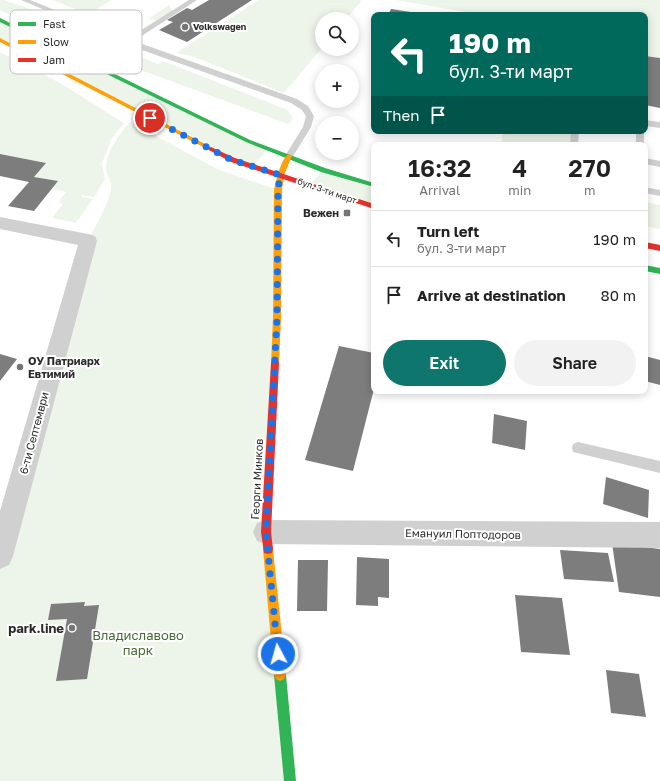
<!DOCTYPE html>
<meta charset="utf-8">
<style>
body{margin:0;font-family:"Golos Text",sans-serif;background:#f2f2f2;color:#222;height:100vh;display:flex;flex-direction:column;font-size:15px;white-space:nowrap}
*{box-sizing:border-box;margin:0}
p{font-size:13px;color:#767676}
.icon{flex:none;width:22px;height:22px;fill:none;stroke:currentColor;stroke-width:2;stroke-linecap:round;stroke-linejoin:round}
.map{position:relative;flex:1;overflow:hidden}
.sheet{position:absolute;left:371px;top:142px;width:277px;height:252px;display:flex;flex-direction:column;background:#fff;border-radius:8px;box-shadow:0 2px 10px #0003}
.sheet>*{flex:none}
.top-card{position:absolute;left:371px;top:12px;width:277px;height:122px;border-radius:8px;box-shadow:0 2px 10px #0003;background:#00695c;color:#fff;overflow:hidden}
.fabs{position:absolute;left:315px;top:12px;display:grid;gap:8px}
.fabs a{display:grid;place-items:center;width:44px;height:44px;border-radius:50%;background:#fff;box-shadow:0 2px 10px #0003;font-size:20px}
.pin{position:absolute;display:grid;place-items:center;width:34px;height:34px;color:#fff;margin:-17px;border:2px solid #fff;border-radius:50%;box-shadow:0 1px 4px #0007}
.me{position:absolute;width:44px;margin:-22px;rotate:354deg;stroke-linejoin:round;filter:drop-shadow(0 0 3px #0008)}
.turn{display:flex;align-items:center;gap:14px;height:84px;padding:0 12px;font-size:18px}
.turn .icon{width:52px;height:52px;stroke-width:2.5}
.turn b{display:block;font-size:28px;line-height:34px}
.then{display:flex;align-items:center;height:38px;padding:0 12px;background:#0003;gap:8px;font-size:15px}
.eta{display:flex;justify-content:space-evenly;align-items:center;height:68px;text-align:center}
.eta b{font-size:24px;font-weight:600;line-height:28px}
.cta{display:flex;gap:8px;margin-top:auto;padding:8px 12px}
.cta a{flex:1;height:46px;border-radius:24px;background:#0f766e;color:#fff;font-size:16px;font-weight:600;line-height:46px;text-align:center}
.cta a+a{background:#f2f2f2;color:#222}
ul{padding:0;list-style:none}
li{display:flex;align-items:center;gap:12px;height:56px;padding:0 12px;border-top:1px solid #e0e0e0}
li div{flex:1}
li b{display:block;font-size:15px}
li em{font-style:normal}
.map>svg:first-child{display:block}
.green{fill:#edf4e9}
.building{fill:#7d7d7d}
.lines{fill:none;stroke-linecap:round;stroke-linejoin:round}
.lane{fill:#d0d0d0;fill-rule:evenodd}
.street{fill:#d0d0d0;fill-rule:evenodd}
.fast{fill:#30b455;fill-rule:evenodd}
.slow{fill:#ff9f0a;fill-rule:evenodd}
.jam{fill:#e5322d;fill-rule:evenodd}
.route{stroke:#1a73e8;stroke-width:7;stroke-dasharray:0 12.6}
.poi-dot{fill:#757575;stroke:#fff;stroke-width:1.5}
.labels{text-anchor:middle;stroke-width:4;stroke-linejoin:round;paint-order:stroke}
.far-poi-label{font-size:9px;font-weight:bold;fill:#2b2b2b;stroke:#fff;text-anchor:start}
.far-street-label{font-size:9px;fill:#2b2b2b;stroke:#fff}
.poi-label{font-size:11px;font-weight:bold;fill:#2b2b2b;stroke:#fff;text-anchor:end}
.street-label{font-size:11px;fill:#2b2b2b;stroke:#fff}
.near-poi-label{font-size:13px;font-weight:bold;fill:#2b2b2b;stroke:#fff;text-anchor:end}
.near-park-label{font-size:13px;fill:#486a36;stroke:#fff}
.key{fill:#fff;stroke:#bfbfbf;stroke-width:1}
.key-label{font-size:11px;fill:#2b2b2b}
</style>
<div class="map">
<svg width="660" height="781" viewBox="0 0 660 781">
<rect width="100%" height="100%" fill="#fff"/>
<path class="green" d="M0,0H4L79,26L74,31L158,64L163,61L288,110L293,119L288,124L86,50L0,10Z
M52,0H112L88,14Z
M259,0H362L346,19H322V48L284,93L192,56L176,53Z
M396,0H660V58L645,56V15H484Z
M169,5L173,11L158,20L148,19Z
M0,20L269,149L252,166L0,40Z
M0,52L60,83L124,123L112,138L102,163L105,179L94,197L81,195L82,197L93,199L76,223L52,218L62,205L59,200L67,192L51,189L57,181L34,177L46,163L0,154Z
M130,122L217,169L278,190L266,532L290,781H0V555L88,241C95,226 109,205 111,188C112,182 107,176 106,170C106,151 118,136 130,122Z
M503,131H572L569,145H501Z
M323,170L374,185V205L310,185Z
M645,202L660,205V229L645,226Z"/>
<path class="building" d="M209,0H252L187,42L159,30L173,22L167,20L187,8L192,10Z
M391,9L424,14V15H388Z
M645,56L660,58V108L645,105Z
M0,154L46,163L34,177L58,181L34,211L8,206L29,182L0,176Z
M339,346L374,353V389L353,471L305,460Z
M0,354L17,359L0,381Z
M645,356L660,360V385L645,381Z
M494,414L527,421L525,450L492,443Z
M606,477L649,490L648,518L603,504Z
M612,543L660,549V597L619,592Z
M560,550L608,553L614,582L564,579Z
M357,557L389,559V598L378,597V606L356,605Z
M298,560H328L327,611H297Z
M515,595L562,598L570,655L521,652Z
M85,602L84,606L99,605L87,679L56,681L67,619L48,620L51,604Z
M606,670L639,674L646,717L611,713Z"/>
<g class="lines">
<path class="lane" d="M21,0H30L127,39L189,0H197L134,41L297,99L308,106L314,116L311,127L292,158H286L285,156L303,127L306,116L302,110L291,103L125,44Z
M645,120L660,122V128L645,126Z
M571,131H579L578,145H570Z
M636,131H644V145H636Z
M645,158L660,161V167L645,164Z
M645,187L660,190V196L645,193Z
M578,442L660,461V473L573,452L572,448L573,444Z"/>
<path class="street" d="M0,217L88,234L95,236L97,241L13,556L9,565L0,569V511L78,245L0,229Z
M266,520L660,522V548L266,544L257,541L253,532L257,523Z"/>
<path class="fast" d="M0,18L250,140L325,168L374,183V187L321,172L246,142L0,22Z
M645,265L660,268V274L645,271Z
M280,669L284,671L286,675L296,781H284L274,675L276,671Z"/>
<path class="slow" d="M0,38L213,148L214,149L211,151L209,150L0,42Z
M289,154L292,156L284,175L282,190L281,318L279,363L278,366H272L271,363L273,318L274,190C276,181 281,158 289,154Z
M268,544L272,545L273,549L286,675L284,679L280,681L276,679L274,675L263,549L264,545Z"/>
<path class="jam" d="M211,147L235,158L374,204V209L231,162L209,150V148Z
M645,242L660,245V251L645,248Z
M275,359L278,360L279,363L271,532L273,549L272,553L268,554L264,553L261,532L271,363L272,360Z"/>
</g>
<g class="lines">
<path class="route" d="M150,118L232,160L280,175L278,190L277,318L266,532L278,654"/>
</g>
<g class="poi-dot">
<circle cx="185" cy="27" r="4"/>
<rect x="343" y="209" width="8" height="8" rx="2"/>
<circle cx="20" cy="367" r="4"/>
<circle cx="72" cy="628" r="4"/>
</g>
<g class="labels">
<g class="far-poi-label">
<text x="193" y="30">Volkswagen</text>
</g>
<g class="far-street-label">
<text transform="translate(327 191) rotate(19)" y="3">бул. 3-ти март</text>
</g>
<g class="poi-label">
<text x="339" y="217">Вежен</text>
<text x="28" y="365" text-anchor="start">ОУ Патриарх<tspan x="28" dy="13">Евтимий</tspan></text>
</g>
<g class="street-label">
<text transform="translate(34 433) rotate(-75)" y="4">6-ти Септември</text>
<text transform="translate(257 479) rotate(-87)" y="4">Георги Минков</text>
<text transform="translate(463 534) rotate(1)" y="4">Емануил Поптодоров</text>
</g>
<g class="near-poi-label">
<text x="64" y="633">park.line</text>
</g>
<g class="near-park-label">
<text x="138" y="640">Владиславово<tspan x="138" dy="15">парк</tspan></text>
</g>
</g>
<rect x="10" y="10" width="132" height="64" rx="6" class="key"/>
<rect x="18" y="22" width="18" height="4" fill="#30b455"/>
<rect x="18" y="40" width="18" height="4" fill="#ff9f0a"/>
<rect x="18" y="58" width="18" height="4" fill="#e5322d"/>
<g class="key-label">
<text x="43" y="28">Fast</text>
<text x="43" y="46">Slow</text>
<text x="43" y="64">Jam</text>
</g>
</svg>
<div class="fabs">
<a><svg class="icon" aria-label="search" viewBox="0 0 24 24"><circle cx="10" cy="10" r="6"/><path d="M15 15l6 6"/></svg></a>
<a>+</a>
<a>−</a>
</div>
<div class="pin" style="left:150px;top:118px;background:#d93025"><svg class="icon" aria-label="arrive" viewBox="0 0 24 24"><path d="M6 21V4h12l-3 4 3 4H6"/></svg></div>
<svg class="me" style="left:278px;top:654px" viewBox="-20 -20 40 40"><circle r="17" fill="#1a73e8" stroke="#fff" stroke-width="3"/><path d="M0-11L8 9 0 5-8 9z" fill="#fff"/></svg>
<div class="top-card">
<div class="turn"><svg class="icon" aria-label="left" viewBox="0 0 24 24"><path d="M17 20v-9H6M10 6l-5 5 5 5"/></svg><div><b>190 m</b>бул. 3-ти март</div></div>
<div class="then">Then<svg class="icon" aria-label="arrive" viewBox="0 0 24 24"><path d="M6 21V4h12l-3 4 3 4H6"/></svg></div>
</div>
<section class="sheet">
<div class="eta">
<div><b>16:32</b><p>Arrival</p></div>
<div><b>4</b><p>min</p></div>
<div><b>270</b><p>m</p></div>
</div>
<ul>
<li><svg class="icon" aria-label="left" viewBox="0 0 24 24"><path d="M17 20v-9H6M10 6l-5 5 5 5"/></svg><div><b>Turn left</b><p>бул. 3-ти март</p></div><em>190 m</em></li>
<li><svg class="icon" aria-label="arrive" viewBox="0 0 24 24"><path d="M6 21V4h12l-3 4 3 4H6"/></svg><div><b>Arrive at destination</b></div><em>80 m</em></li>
</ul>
<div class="cta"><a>Exit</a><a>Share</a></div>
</section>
</div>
